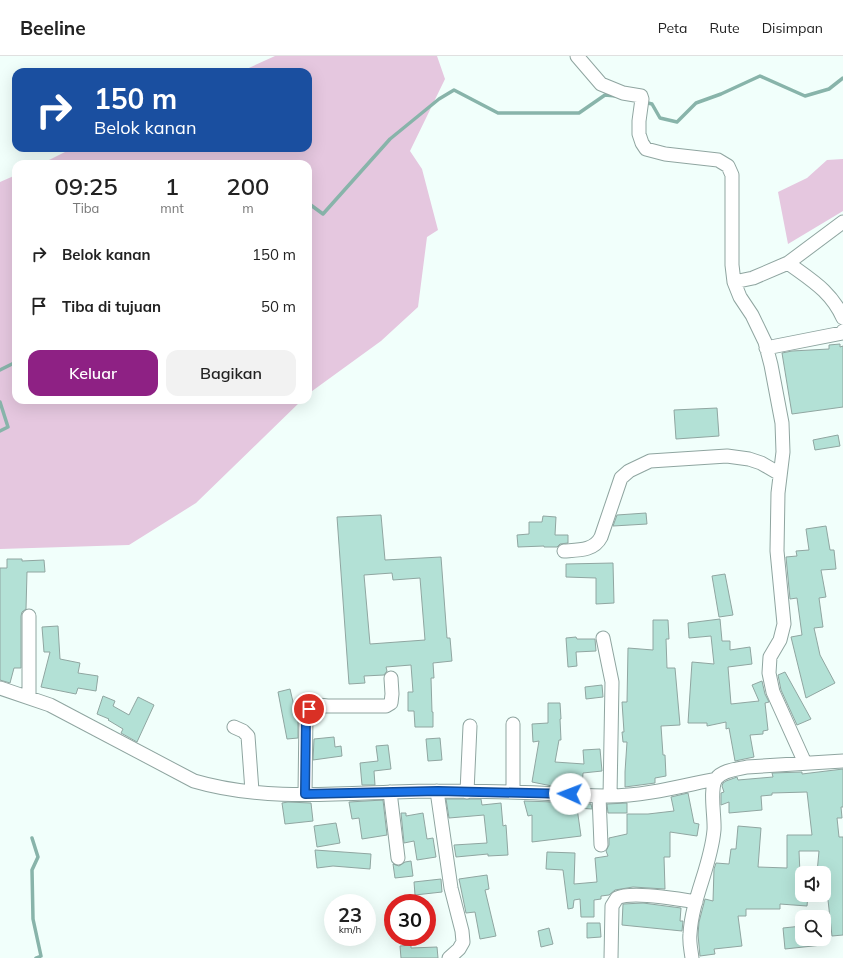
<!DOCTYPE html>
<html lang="id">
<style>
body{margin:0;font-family:Mulish,sans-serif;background:#f2f2f2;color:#222;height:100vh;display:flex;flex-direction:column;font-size:15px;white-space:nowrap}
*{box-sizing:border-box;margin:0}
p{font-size:13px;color:#767676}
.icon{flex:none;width:22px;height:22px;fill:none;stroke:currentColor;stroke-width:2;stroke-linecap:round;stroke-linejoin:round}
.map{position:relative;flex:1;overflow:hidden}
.sheet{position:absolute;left:12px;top:104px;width:300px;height:244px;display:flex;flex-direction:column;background:#fff;border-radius:12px;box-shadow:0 4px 16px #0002}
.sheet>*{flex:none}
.guide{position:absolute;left:12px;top:12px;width:300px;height:84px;border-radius:12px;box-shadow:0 4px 16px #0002;background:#1a4fa0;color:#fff;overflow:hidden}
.controls{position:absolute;left:795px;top:810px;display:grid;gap:8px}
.controls a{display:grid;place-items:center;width:36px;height:36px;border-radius:8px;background:#fff;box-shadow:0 4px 16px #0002;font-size:20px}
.speed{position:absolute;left:324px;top:838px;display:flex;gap:8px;font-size:20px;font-weight:700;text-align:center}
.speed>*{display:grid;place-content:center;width:52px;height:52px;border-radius:50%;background:#fff;box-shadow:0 4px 16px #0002;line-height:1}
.speed small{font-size:10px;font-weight:400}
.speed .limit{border:6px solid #d22;background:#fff;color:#111}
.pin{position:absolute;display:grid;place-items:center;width:34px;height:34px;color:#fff;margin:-17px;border:2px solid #fff;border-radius:50%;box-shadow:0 1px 4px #0007}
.me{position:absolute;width:44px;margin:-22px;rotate:272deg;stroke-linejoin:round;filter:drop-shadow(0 0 3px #0008)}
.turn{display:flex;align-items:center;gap:14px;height:84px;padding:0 16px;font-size:18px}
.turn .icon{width:52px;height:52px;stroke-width:2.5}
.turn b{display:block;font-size:28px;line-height:34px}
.eta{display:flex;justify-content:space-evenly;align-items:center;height:68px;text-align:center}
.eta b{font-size:24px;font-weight:600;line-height:28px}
.primary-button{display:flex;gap:8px;margin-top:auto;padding:8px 16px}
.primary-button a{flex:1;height:46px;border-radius:12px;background:#8e2184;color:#fff;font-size:16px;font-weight:600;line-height:46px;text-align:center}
.primary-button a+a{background:#f2f2f2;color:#222}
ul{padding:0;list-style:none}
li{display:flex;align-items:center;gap:12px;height:52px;padding:0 16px}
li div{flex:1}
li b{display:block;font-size:15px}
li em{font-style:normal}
header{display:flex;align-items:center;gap:24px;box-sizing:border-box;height:56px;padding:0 20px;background:#fff;border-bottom:1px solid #e0e0e0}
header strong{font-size:19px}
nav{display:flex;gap:22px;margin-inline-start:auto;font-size:14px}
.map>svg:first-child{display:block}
.green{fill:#e5c7df}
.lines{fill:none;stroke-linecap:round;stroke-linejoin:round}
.stream{stroke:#88b4aa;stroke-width:3.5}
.building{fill:#b3e1d6;stroke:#90a6a1;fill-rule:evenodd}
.minor-casing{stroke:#8fa5a0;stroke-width:15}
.minor{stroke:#fff;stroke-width:13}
.route-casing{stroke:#114b97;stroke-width:10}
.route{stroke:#1a73e8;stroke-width:7}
</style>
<header>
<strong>Beeline</strong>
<nav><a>Peta</a><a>Rute</a><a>Disimpan</a></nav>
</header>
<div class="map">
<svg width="843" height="902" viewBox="0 0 843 902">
<rect width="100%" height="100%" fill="#f1fffb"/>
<path class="green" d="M275,0H437L445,23L410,95L422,113L438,174L427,181L418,251L381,285L308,338V108H41L73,92H308V16H240Z
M843,103V155L788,188L778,136L807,122L827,104Z
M16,119V344H302L196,447L129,489L0,493V126Z"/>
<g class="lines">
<path class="stream" d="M644,46L652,48L660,62L677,66L696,47L721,38L760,20L805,40L829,33L843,22
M308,147L323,158L390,83L439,43L454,34L498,57H579L605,39L616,40
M0,314L16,306
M0,346L8,371L0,375
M32,782L38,801L32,814L33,863L41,900L36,902"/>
</g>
<path class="building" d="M840,288V291L843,290V351L792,358L782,297L792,295L829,293V289Z
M717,352L719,380L676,383L674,354Z
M838,379L840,390L815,394L813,384Z
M646,457L647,468L613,470L617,459Z
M381,459L385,504L441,501L447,582H450L452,605L433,607L434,622H431L432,656H433V671H415L414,655H408V636H413L411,609L386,611L387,615L384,619L364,620L365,627L349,628L337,461ZM392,517L393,524L420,522L425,584L370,588L364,519Z
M543,460L556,461L555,479H568V487L560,488L557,491H544V490L518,491L517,479L529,478V466H542Z
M826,470L830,494H834L836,513L821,514L826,541L819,542L823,571L814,572L820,599L835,627L806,642L791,581L802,579L797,542L790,543L786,501L797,500L796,495L809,494L806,473Z
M7,503H22V505L44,504L45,516H27L26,553L22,556L21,560V612H14L10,627L0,624V512H7Z
M613,507L614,547L596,548V522L566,521V508Z
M725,518L733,559L719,561L712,520Z
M720,563L722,585H730V594L750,591L752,608L728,611L731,648L759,645L752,629L762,625L765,638L769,646L765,647L768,674L763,675V678L750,679L754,701L735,705L729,672L726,673V666L707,670V667H688L692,606L714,608L711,580L689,582L688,567Z
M653,564H668L669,583H666L667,612H675L680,669L661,670L663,699H665L666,720L655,722V727L625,731V716L627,686H623L622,676H624L622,646H627L628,592L653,594Z
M58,570L60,603L80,607L78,617L98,620L96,635L78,632L76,638L41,631L50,596H44L42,571Z
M576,581L577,583H595L596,595L576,596L577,610L568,611L566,582Z
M785,616L811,663L797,669L781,634L778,619Z
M602,629L603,641L586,643L585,631Z
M290,633L298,667V682L287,683L278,636Z
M103,640L115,645L113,650L129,659L138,641L154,649L137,686L121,677L123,673L108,664L109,663L97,658Z
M548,647H560L561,663H560L561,684H559L555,706L584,708L583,694L600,693L602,715L583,717L582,731L552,730L532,726L539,685L533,686L532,668L548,667Z
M334,681L335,691L341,690L342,700L313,704L314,683Z
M440,682L442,704L428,705L426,683Z
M388,689L391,713L374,715L375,729H362L360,707L378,705L376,690Z
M843,713V751H841L842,762H837L839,781H843V879L832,880L828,844H824V817H817L819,795H799L800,818L802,819V839H808L807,850L780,848V853H746V860H738L742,890L714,893L715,898L700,900L698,879L699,866L705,843L713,845L714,813L716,807L729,808L731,793H736L738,770L761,772L758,811L787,812V779H812L807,736L772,737V739L761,740L762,754L729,757V746L721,749V737L724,736L722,730L723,727L726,725L737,721L738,724L773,721L772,717L802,716V718Z
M688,737L694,767L699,768L697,780L670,776V801H664L665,833L633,831L615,834L609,839L601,840V843L594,844V861H581L580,843L574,844L573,852L568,853L563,814L546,813L547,796L575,797L574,828L597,826L595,802L608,800L606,795L609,789V782L627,778V758H648L674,755L671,741Z
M446,743H481L482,749L501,747L503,770L506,769L508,799L488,800V798L456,801L454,789L487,787L484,759L449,762Z
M383,744L387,779L362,783L359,762L352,763L349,746Z
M524,745L554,746L556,751L573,747L591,748L592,753L577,752L581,780L532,786V759L528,760Z
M288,746L311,747L313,765L285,768L282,747Z
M627,747V757H608L607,748Z
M401,757H406V760L423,757L427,783L433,782L436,801L417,804L414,785L404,787Z
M336,767L340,787L317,791L314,770Z
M315,794L371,798L370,813L333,810L317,812Z
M411,805L413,820L395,822L393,808L399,810L405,806Z
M487,819L489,833L485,834L496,880L480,883L475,856L466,857L459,823Z
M441,823L442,836L415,839L414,826Z
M643,847L681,852L680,865H683L682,875L622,869L623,848Z
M587,867H600L601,881L587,882Z
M802,870V883H821L822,889L785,893L783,872Z
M549,872L553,888L541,891L538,875Z
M411,889V892L437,891L438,902H401L400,890Z"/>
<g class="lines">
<defs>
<path id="minor" d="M577,0L601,28L623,37L641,40L642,43L639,65V78L642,87L646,93L665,98L718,104L728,110L732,119V209L734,226L740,241L752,259L765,286L771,309L782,367L783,396L778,437L777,495L784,568L780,584L770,601L769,617L773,636L805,707
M788,207C811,224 831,235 843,262
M734,226L753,222L788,207L843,166
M766,292L842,277L843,275
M564,495C578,494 594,495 601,481L621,422L629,415L650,405L727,400L749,403L761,407L780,418
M603,582L612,626L610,740
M0,632L50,649L194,725C272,748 357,735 437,735C477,735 518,736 558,738C575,739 592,740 609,740C645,740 681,730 716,723
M29,641V560
M234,671L243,675L248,680L252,735
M437,735L451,832L462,875L463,886L459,893L449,902
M390,736L398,802
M467,736L470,670
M513,736V668
M305,738L306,659C311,650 316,648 327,650H386L391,647L392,638L391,622
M599,740L601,789
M611,902L612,850L617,842C631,835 679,843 696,846
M692,902C691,894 689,886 690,878C692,842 711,810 714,774C715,761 709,733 716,723C722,714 738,713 747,711L843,705"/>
</defs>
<use href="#minor" class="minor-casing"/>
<use href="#minor" class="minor"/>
</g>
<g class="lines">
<defs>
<path id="route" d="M309,653L306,659L305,738L438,735L570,738"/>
</defs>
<use href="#route" class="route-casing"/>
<use href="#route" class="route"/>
</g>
</svg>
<div class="controls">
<a><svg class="icon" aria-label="sound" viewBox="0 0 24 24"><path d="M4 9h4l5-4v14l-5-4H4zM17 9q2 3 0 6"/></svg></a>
<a><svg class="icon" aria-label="search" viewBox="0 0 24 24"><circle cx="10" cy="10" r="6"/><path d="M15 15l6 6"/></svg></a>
</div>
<div class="speed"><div>23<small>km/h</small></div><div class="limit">30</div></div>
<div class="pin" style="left:309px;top:653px;background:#d93025"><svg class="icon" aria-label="arrive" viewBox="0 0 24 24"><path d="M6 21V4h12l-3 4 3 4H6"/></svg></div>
<svg class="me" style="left:570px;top:738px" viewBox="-20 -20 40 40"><circle r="19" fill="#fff"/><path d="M0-13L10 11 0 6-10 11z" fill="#1a73e8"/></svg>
<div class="guide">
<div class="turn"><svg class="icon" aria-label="right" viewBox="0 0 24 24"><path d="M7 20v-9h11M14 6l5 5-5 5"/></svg><div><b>150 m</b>Belok kanan</div></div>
</div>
<section class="sheet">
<div class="eta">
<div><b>09:25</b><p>Tiba</p></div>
<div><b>1</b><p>mnt</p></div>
<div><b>200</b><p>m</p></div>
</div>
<ul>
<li><svg class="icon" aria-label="right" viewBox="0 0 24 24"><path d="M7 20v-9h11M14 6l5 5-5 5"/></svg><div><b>Belok kanan</b></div><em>150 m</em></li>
<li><svg class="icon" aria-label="arrive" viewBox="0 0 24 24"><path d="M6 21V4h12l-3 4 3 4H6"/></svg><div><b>Tiba di tujuan</b></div><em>50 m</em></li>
</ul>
<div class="primary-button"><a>Keluar</a><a>Bagikan</a></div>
</section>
</div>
